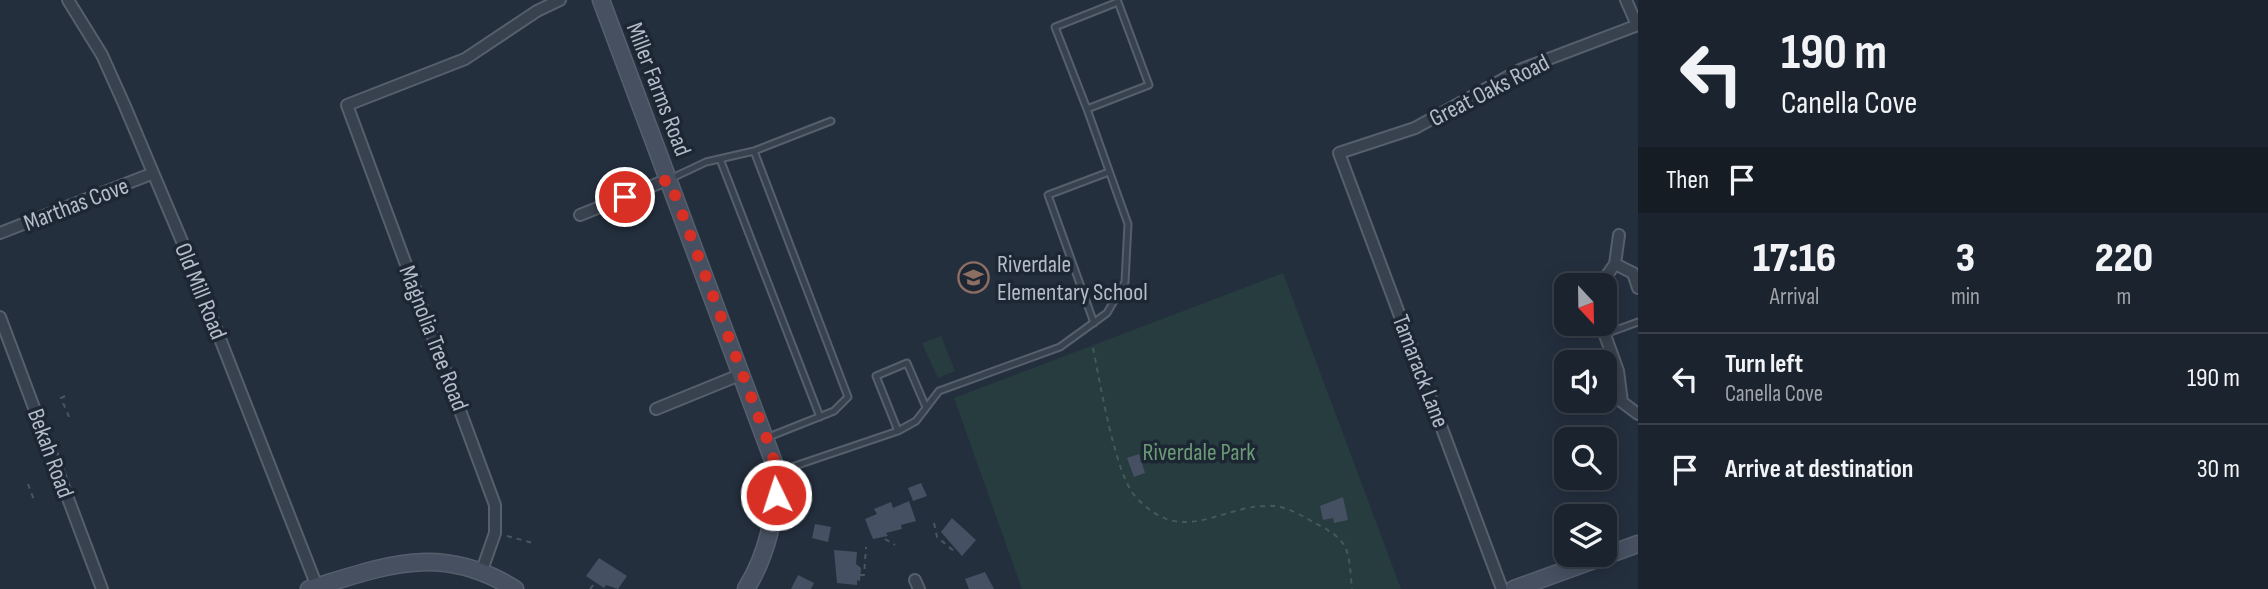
<!DOCTYPE html>
<style>
body{margin:0;font-family:"Sofia Sans Condensed",sans-serif;background:#242b36;color:#f1f3f6;height:100vh;display:flex;flex-direction:column;font-size:26px;white-space:nowrap}
*{box-sizing:border-box;margin:0}
p{font-size:23px;color:#a0a4aa}
.icon{flex:none;width:38px;height:38px;fill:none;stroke:currentColor;stroke-width:2;stroke-linecap:round;stroke-linejoin:round}
.map{position:relative;flex:1;overflow:hidden}
.panel{display:flex;flex-direction:column;background:#1b232e;width:630px}
.panel>*{flex:none}
.banner{background:#1b232e;color:#f1f3f6;overflow:hidden}
.needle{width:46px;rotate:158deg}
.fabs{position:absolute;left:1554px;top:273px;display:grid;gap:14px}
.fabs a{display:grid;place-items:center;width:63px;height:63px;border-radius:14px;background:#1b232e;box-shadow:0 4px 18px #0003,0 0 0 2px #39404a;font-size:35px}
.pin{position:absolute;display:grid;place-items:center;width:60px;height:60px;color:#fff;margin:-30px;border:4px solid #fff;border-radius:50%;box-shadow:0 2px 7px #0007}
.me{position:absolute;width:77px;margin:-38px;rotate:356deg;stroke-linejoin:round;filter:drop-shadow(0 0 5px #0008)}
.turn{display:flex;align-items:center;gap:24px;height:147px;padding:0 28px;font-size:32px}
.turn .icon{width:91px;height:91px;stroke-width:2.5}
.turn b{display:block;font-size:49px;line-height:60px}
.then{display:flex;align-items:center;height:66px;padding:0 28px;background:#0003;gap:14px;font-size:26px}
.eta{display:flex;justify-content:space-evenly;align-items:center;height:119px;text-align:center}
.eta b{font-size:42px;font-weight:800;line-height:49px}
ul{padding:0;list-style:none}
li{display:flex;align-items:center;gap:21px;height:91px;padding:0 28px;border-top:2px solid #39404a}
li div{flex:1}
li b{display:block;font-size:26px}
li em{font-style:normal}
main{display:flex;flex:1;min-height:0}
.map>svg:first-child{display:block}
.green{fill:#263c3f}
.building{fill:#455162}
.lines{fill:none;stroke-linecap:round;stroke-linejoin:round}
.lane-casing{stroke:#565f6c;stroke-width:9}
.street-casing{stroke:#565f6c;stroke-width:14}
.secondary-casing{stroke:#565f6c;stroke-width:19}
.path{stroke:#44595c;stroke-width:2;stroke-dasharray:5 5;stroke-linecap:butt}
.lane{stroke:#38414e;stroke-width:5}
.street{stroke:#38414e;stroke-width:10}
.secondary{stroke:#465061;stroke-width:16}
.route{stroke:#d93025;stroke-width:12;stroke-dasharray:0 21.6}
.labels{text-anchor:middle;stroke-width:7;stroke-linejoin:round;paint-order:stroke}
.street-label{font-size:24px;fill:#b4bcc9;stroke:#1d2633}
.poi-label{font-size:24px;fill:#b4bcc9;stroke:#1d2633;text-anchor:start}
.park-label{font-size:24px;fill:#6b9a76;stroke:#1d2633}
</style>
<main>
<div class="map">
<svg width="1638" height="589" viewBox="0 0 1638 589">
<rect width="100%" height="100%" fill="#242f3e"/>
<path class="green" d="M1283,273L1401,589H1022L954,398Z
M941,336L955,371L938,378L922,343Z"/>
<path class="building" d="M1139,454L1145,473L1134,477L1127,458Z
M921,483L927,496L913,501L908,488Z
M1343,497L1348,520L1334,523L1333,518L1323,520L1320,506Z
M909,501L916,521L901,525L902,529L886,533L888,536L873,539L865,519L877,514L874,509L891,502L893,508Z
M952,518L976,540L962,556L941,532Z
M815,524L831,527L828,542L812,538Z
M834,550L857,552L856,564L861,568L860,581L857,580V585L837,583Z
M599,558L627,576L618,589L606,585L604,588L586,576Z
M985,572L994,589H969L965,579Z
M798,575L814,583L811,589H791Z"/>
<g class="lines">
<defs>
<path id="lane" d="M754,151L831,121
M720,159L820,417
M670,179L706,162L754,151L848,397L834,411L766,438
M1094,323L1048,195L1109,172
M1605,334L1638,322
M898,431L876,376L907,363L925,405
M780,471L898,431L916,421L939,391L1060,347L1107,313L1125,282L1128,224L1087,109L1149,85L1118,2L1055,27L1087,109"/>
<path id="street" d="M68,0L102,55L124,104L181,239L318,589
M1626,0L1637,25
M580,215L669,179
M0,233L151,174
M1615,264L1633,273L1638,288
M1600,285L1615,264L1619,235
M0,317L102,589
M1601,324L1618,371L1622,402L1638,414
M656,409L742,374
M481,573L495,533V505L347,105L465,59L537,11L560,0
M915,580L919,589
M1502,589L1339,153L1415,128L1522,69L1638,25"/>
<path id="secondary" d="M601,0L777,471C775,515 769,551 746,589
M309,589C385,566 440,542 515,589
M1514,589L1638,544"/>
</defs>
<use href="#lane" class="lane-casing"/>
<use href="#street" class="street-casing"/>
<use href="#secondary" class="secondary-casing"/>
<path class="path" d="M1093,348C1100,382 1115,474 1135,496C1183,550 1220,503 1274,506C1287,507 1301,515 1313,522C1351,541 1348,548 1352,589
M65,396L61,398L70,419
M28,484L34,500
M934,523L937,537L954,551
M507,536L533,543
M885,539L895,545
M860,575H864L866,547
M590,589L594,584"/>
<use href="#lane" class="lane"/>
<use href="#street" class="street"/>
<use href="#secondary" class="secondary"/>
</g>
<g class="lines">
<path class="route" d="M625,197L669,179L770,447L777,471L776,495"/>
</g>
<defs>
<symbol id="school-ring" viewBox="-11 -11 22 22"><circle r="9.5" fill="#1d2633" stroke="#8d6e63" stroke-width="1.5"/><path d="M0-5L7-2L0 1L-7-2ZM-4 1L0 2.5L4 1V4Q0 6-4 4Z" fill="#8d6e63"/></symbol>
</defs>
<g fill-rule="evenodd">
<use href="#school-ring" x="956" y="260" width="35" height="35"/>
</g>
<g class="labels">
<g class="street-label">
<text transform="translate(659 89) rotate(69)" y="8">Miller Farms Road</text>
<text transform="translate(1489 90) rotate(-27)" y="8">Great Oaks Road</text>
<text transform="translate(76 204) rotate(-21)" y="8">Marthas Cove</text>
<text transform="translate(201 291) rotate(68)" y="8">Old Mill Road</text>
<text transform="translate(434 338) rotate(69)" y="8">Magnolia Tree Road</text>
<text transform="translate(1421 371) rotate(69)" y="8">Tamarack Lane</text>
<text transform="translate(51 453) rotate(70)" y="8">Bekah Road</text>
</g>
<g class="poi-label">
<text x="997" y="272">Riverdale<tspan x="997" dy="28">Elementary School</tspan></text>
</g>
<g class="park-label">
<text x="1199" y="460">Riverdale Park</text>
</g>
</g>
</svg>
<div class="fabs">
<a><svg class="needle" viewBox="-14 -14 28 28"><path d="M0-13l5 13h-10z" fill="#e53935"/><path d="M0 13l5-13h-10z" fill="#a0a4aa"/></svg></a>
<a><svg class="icon" aria-label="sound" viewBox="0 0 24 24"><path d="M4 9h4l5-4v14l-5-4H4zM17 9q2 3 0 6"/></svg></a>
<a><svg class="icon" aria-label="search" viewBox="0 0 24 24"><circle cx="10" cy="10" r="6"/><path d="M15 15l6 6"/></svg></a>
<a><svg class="icon" aria-label="layers" viewBox="0 0 24 24"><path d="M12 4l9 5-9 5-9-5zM3 14l9 5 9-5"/></svg></a>
</div>
<div class="pin" style="left:625px;top:197px;background:#d93025"><svg class="icon" aria-label="arrive" viewBox="0 0 24 24"><path d="M6 21V4h12l-3 4 3 4H6"/></svg></div>
<svg class="me" style="left:776px;top:495px" viewBox="-20 -20 40 40"><circle r="17" fill="#d93025" stroke="#fff" stroke-width="3"/><path d="M0-11L8 9 0 5-8 9z" fill="#fff"/></svg>
</div>
<section class="panel">
<div class="banner">
<div class="turn"><svg class="icon" aria-label="left" viewBox="0 0 24 24"><path d="M17 20v-9H6M10 6l-5 5 5 5"/></svg><div><b>190 m</b>Canella Cove</div></div>
<div class="then">Then<svg class="icon" aria-label="arrive" viewBox="0 0 24 24"><path d="M6 21V4h12l-3 4 3 4H6"/></svg></div>
</div>
<div class="eta">
<div><b>17:16</b><p>Arrival</p></div>
<div><b>3</b><p>min</p></div>
<div><b>220</b><p>m</p></div>
</div>
<ul>
<li><svg class="icon" aria-label="left" viewBox="0 0 24 24"><path d="M17 20v-9H6M10 6l-5 5 5 5"/></svg><div><b>Turn left</b><p>Canella Cove</p></div><em>190 m</em></li>
<li><svg class="icon" aria-label="arrive" viewBox="0 0 24 24"><path d="M6 21V4h12l-3 4 3 4H6"/></svg><div><b>Arrive at destination</b></div><em>30 m</em></li>
</ul>
</section>
</main>
